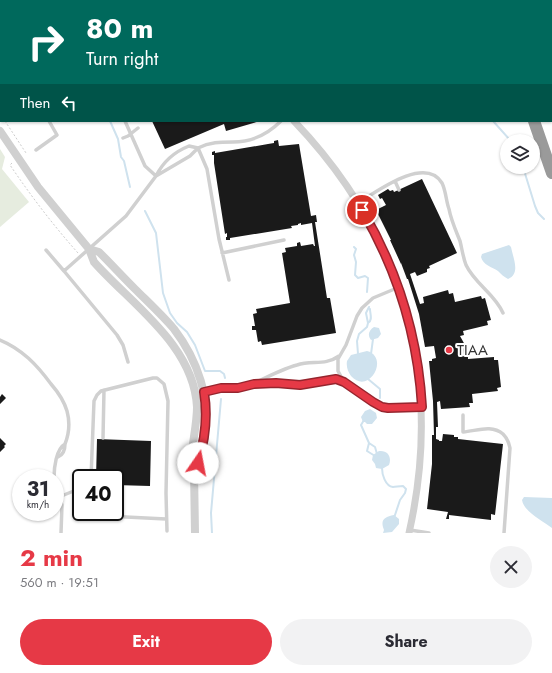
<!DOCTYPE html>
<meta charset="utf-8">
<style>
body{margin:0;font-family:Jost,sans-serif;background:#f2f2f3;color:#2b2b33;height:100vh;display:flex;flex-direction:column;font-size:15px;white-space:nowrap}
*{box-sizing:border-box;margin:0}
p{font-size:13px;color:#7c7c81}
.icon{flex:none;width:22px;height:22px;fill:none;stroke:currentColor;stroke-width:2;stroke-linecap:round;stroke-linejoin:round}
.map{position:relative;height:533px;overflow:hidden}
.details{display:flex;flex-direction:column;background:#fff;flex:1}
.details>*{flex:none}
.guide{position:absolute;left:0px;top:0px;width:552px;height:122px;box-shadow:0 1px 3px #0004;background:#00695c;color:#fff;overflow:hidden}
.buttons{position:absolute;left:500px;top:134px;display:grid;gap:8px}
.buttons a{display:grid;place-items:center;width:40px;height:40px;border-radius:50%;background:#fff;box-shadow:0 1px 3px #0004;font-size:20px}
.speed{position:absolute;left:12px;top:469px;display:flex;gap:8px;font-size:20px;font-weight:700;text-align:center}
.speed>*{display:grid;place-content:center;width:52px;height:52px;border-radius:50%;background:#fff;box-shadow:0 1px 3px #0004;line-height:1}
.speed small{font-size:10px;font-weight:400}
.speed .limit{border:2px solid #111;border-radius:6px;background:#fff;color:#111}
.pin{position:absolute;display:grid;place-items:center;width:34px;height:34px;color:#fff;margin:-17px;border:2px solid #fff;border-radius:50%;box-shadow:0 1px 4px #0007}
.me{position:absolute;width:44px;margin:-22px;rotate:12deg;stroke-linejoin:round;filter:drop-shadow(0 0 3px #0008)}
.turn{display:flex;align-items:center;gap:14px;height:84px;padding:0 20px;font-size:18px}
.turn .icon{width:52px;height:52px;stroke-width:2.5}
.turn b{display:block;font-size:28px;line-height:34px}
.then{display:flex;align-items:center;height:38px;padding:0 20px;background:#0003;gap:8px;font-size:15px}
.round{display:grid;place-items:center;flex:none;width:42px;height:42px;border-radius:21px;background:#f2f2f3}
.overview{display:flex;align-items:center;justify-content:space-between;height:68px;padding:0 20px}
h1{font-size:24px;font-weight:700;line-height:30px;color:#e63946}
.cta{display:flex;gap:8px;margin-top:auto;padding:8px 20px}
.cta a{flex:1;height:46px;border-radius:24px;background:#e63946;color:#fff;font-size:16px;font-weight:700;line-height:46px;text-align:center}
.cta a+a{background:#f2f2f3;color:#2b2b33}
.map>svg:first-child{display:block}
.green{fill:#e6ecdf}
.water{fill:#cfe2ee}
.lines{fill:none;stroke-linecap:round;stroke-linejoin:round}
.stream{stroke:#cfe2ee;stroke-width:2}
.building{fill:#1a1a1a}
.path{stroke:#cdcdcd;stroke-width:1;stroke-dasharray:2 2;stroke-linecap:butt}
.service{stroke:#d0d0d0;stroke-width:3.5}
.minor{stroke:#d0d0d0;stroke-width:7}
.tertiary{stroke:#d0d0d0;stroke-width:8}
.motorway{stroke:#9a9a9a;stroke-width:12}
.route-casing{stroke:#96252e;stroke-width:10}
.route{stroke:#e63946;stroke-width:7}
.poi-dot{fill:#e63946;stroke:#fff;stroke-width:1.5}
.labels{text-anchor:middle;stroke-width:4;stroke-linejoin:round;paint-order:stroke}
.poi-label{font-size:15px;fill:#333;stroke:#fff;text-anchor:start}
</style>
<div class="map">
<svg width="552" height="533" viewBox="0 0 552 533">
<rect width="100%" height="100%" fill="#fff"/>
<path class="green" d="M0,149L5,157L2,169L29,202L0,227Z"/>
<path class="water" d="M509,245L511,247C513,258 521,274 508,279C504,277 501,274 498,271C492,267 483,265 481,257L482,254Z
M374,327L379,328L381,334L378,338L371,340C367,335 369,330 374,327Z
M367,351C390,357 369,396 351,376C348,372 346,367 347,361L351,355Z
M370,409L376,413L377,418L372,424H367L365,422H363L361,417L365,411Z
M379,451C388,450 392,457 389,465L382,469L376,468L375,464L372,460L373,455Z
M524,497L552,498V528C543,521 524,512 522,500Z
M394,515L399,519V524L392,532L383,533L384,530C380,520 384,517 394,515Z"/>
<g class="lines">
<path class="stream" d="M24,0L27,1
M110,121L118,139L121,157L124,161L130,187
M493,121L511,141
M523,167L535,206L538,213L544,219
M145,211L156,233L163,293L170,313L177,323L187,332L195,345L205,371H220L224,374L225,378
M354,247L356,249L354,255L356,262L355,275L358,278L365,276L368,278L367,292
M368,323C373,320 370,314 370,309
M358,354L357,341L359,334L367,327L368,323L366,313L369,307
M371,354L373,339
M368,379L380,389V398
M364,420L361,425L369,443L367,451L375,456
M369,443L375,447L377,454
M382,468C382,474 385,486 393,487C396,487 399,486 403,486L406,489L405,493L400,500L394,518
M212,533L211,513L221,399"/>
</g>
<path class="building" d="M152,121H260L226,131L224,124L165,149Z
M278,140L279,146L299,144L311,216L316,215L317,222H315L327,298H330L336,333L262,345L261,341L258,342L256,330H252V326H255L253,314L257,313L256,309L290,303L282,253L286,252L285,248L297,246V243L300,242L301,246L313,244L314,246H315L312,223L301,225V223L298,224V225L291,226L292,228L230,238V240H226V237H227V233L225,234L214,163V155H212V152L215,151V153L268,144L274,143V141Z
M422,179L457,253L429,266L430,268L427,269V272L417,276L415,272L410,274L420,304L424,303L423,297L448,290L449,294L453,293L455,302L481,296L482,299L485,298L491,320L487,321L488,325L463,331L464,335L460,336L465,345L463,356H468V359L494,357V360H498L501,387L497,388L498,391L472,394L473,403H469L470,407L441,409L440,401L437,402L438,427H436V439L439,440V441H442L443,434L454,435V437H458V439L503,444L495,515L491,514V520L449,515V519H446L448,512L427,509L432,464V435H434L433,401L429,361H432V359L436,358L434,346L425,347L419,314L408,279H407L401,263V264L390,240H391L376,210L386,205L382,198L380,199L378,195L388,189L390,191L393,190L394,192Z
M2,394L6,398L0,404V397Z
M0,438L6,444L4,446L5,447L0,452Z
M97,439L151,441L150,486L115,485V478H96Z"/>
<g class="lines">
<path class="path" d="M0,112L1,114
M5,121L26,153L25,154
M12,163L10,165C31,196 53,225 78,253"/>
<path class="service" d="M0,20L1,21
M0,41L1,43
M0,61L1,60
M125,121L145,166L156,176L126,216L64,271L117,335L123,345L128,362
M123,138L128,136L138,128
M189,146L198,148L190,156L156,176C163,162 174,152 189,146Z
M36,150L57,135L49,121
M395,181L399,190
M358,203C376,192 425,155 442,183C446,191 446,201 449,209C451,220 456,231 460,241C462,249 463,257 466,265C475,284 495,294 503,313
M46,250L64,271
M222,253L284,240
M229,280L219,239L207,169L198,148C210,142 220,142 233,142C252,142 267,135 281,121
M397,288L373,298L362,308L357,316L346,345L338,359V371L344,382L379,406L388,408L420,407
M0,340C22,349 37,365 51,384C58,392 64,401 67,411C70,422 69,434 65,444
M339,356C325,366 312,360 297,365C282,369 267,377 253,384C273,383 293,387 312,384C323,382 332,377 343,381
M204,392L221,388H238L253,384
M463,415V432C477,431 491,424 503,434C507,438 509,443 510,448L504,533
M103,438L104,390
M54,478C54,468 56,449 65,444C65,450 63,455 58,457
M91,478L94,401L97,395L101,391L153,378H157L164,384L168,401L166,493L167,531
M55,487L62,505L61,533
M59,497L81,488
M100,512L106,516L166,519
M410,530L429,533"/>
<path class="minor" d="M146,0L147,1
M294,121C404,236 444,378 409,533"/>
<path class="tertiary" d="M0,131L38,187L89,249L94,262C131,304 194,345 197,407C197,425 192,443 191,462L194,470L195,533
M89,249L99,252C111,264 123,277 135,289C148,302 162,315 174,329C197,359 212,400 204,438C201,449 201,461 194,470"/>
<path class="motorway" d="M483,0L484,1
M508,0L509,1
M551,103L552,106
M534,121L552,173"/>
</g>
<g class="lines">
<defs>
<path id="route" d="M198,463C205,440 208,416 204,392L221,388H238L254,384L276,383L300,385L336,379L344,382L373,402L382,407L388,408L422,407C418,338 398,271 362,210"/>
</defs>
<use href="#route" class="route-casing"/>
<use href="#route" class="route"/>
</g>
<circle class="poi-dot" cx="449" cy="350" r="4"/>
<g class="labels">
<g class="poi-label">
<text x="457" y="355">TIAA</text>
</g>
</g>
</svg>
<div class="buttons">
<a><svg class="icon" aria-label="layers" viewBox="0 0 24 24"><path d="M12 4l9 5-9 5-9-5zM3 14l9 5 9-5"/></svg></a>
</div>
<div class="speed"><div>31<small>km/h</small></div><div class="limit">40</div></div>
<div class="pin" style="left:362px;top:210px;background:#d93025"><svg class="icon" aria-label="arrive" viewBox="0 0 24 24"><path d="M6 21V4h12l-3 4 3 4H6"/></svg></div>
<svg class="me" style="left:198px;top:463px" viewBox="-20 -20 40 40"><circle r="19" fill="#fff"/><path d="M0-13L10 11 0 6-10 11z" fill="#e63946"/></svg>
<div class="guide">
<div class="turn"><svg class="icon" aria-label="right" viewBox="0 0 24 24"><path d="M7 20v-9h11M14 6l5 5-5 5"/></svg><div><b>80 m</b>Turn right</div></div>
<div class="then">Then<svg class="icon" aria-label="left" viewBox="0 0 24 24"><path d="M17 20v-9H6M10 6l-5 5 5 5"/></svg></div>
</div>
</div>
<section class="details">
<div class="overview"><div><h1>2 min</h1><p>560 m · 19:51</p></div><a class="round"><svg class="icon" aria-label="close" viewBox="0 0 24 24"><path d="M6 6l12 12M18 6L6 18"/></svg></a></div>
<div class="cta"><a>Exit</a><a>Share</a></div>
</section>
